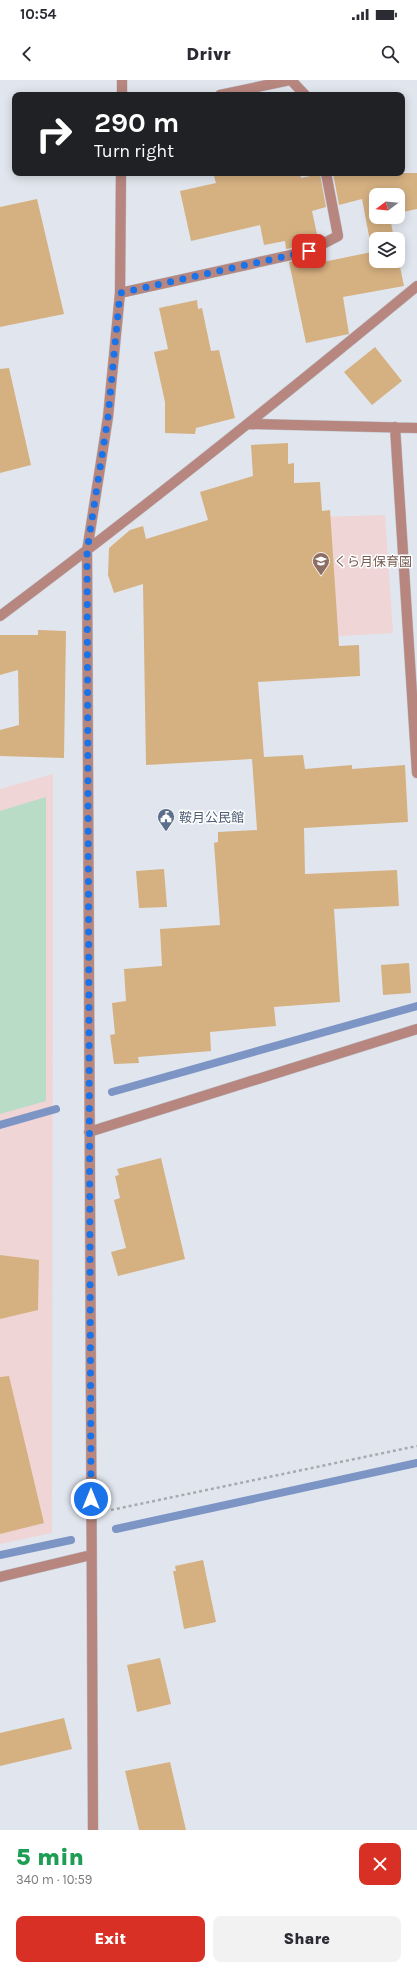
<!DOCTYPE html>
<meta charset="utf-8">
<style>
body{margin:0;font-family:Karla,"Noto Sans JP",sans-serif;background:#f2f2f3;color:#2b2b33;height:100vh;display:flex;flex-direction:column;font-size:15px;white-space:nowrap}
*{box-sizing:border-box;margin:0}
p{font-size:13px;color:#7c7c81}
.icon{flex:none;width:22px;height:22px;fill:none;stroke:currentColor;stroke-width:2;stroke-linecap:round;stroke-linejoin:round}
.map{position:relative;height:1750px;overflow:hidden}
.side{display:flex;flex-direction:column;background:#fff;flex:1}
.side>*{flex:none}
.hud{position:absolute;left:12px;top:12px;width:393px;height:84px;border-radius:8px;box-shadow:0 2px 10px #0003;background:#202124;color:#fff;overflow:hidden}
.needle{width:26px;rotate:254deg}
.tools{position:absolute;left:369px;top:108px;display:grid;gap:8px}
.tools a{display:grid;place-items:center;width:36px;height:36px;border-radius:8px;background:#fff;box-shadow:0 2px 10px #0003;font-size:20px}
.pin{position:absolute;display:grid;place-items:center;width:34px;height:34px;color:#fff;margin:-17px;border-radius:8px;box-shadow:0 2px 6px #0006}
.me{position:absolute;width:44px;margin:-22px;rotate:0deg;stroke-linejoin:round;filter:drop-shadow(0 0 3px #0008)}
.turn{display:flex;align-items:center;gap:14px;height:84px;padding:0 16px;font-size:18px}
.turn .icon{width:52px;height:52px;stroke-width:2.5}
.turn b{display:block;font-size:28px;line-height:34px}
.round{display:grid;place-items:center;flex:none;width:42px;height:42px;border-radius:8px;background:#f2f2f3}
.head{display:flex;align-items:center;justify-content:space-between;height:68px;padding:0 16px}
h1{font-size:24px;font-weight:800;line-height:30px;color:#1e9e55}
.primary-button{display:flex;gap:8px;margin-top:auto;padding:8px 16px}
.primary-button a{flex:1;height:46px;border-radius:8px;background:#d93025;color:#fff;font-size:16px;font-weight:800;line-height:46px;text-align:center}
.primary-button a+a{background:#f2f2f3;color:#2b2b33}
.status{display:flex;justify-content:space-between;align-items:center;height:28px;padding:0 20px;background:#fff;direction:ltr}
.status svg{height:11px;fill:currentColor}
header{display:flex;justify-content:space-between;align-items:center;height:52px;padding:0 16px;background:#fff;font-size:18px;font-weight:800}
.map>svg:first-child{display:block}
.education{fill:#efd5d5}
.green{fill:#b8dcc5}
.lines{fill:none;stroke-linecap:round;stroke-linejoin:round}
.stream{stroke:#7d95c4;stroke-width:8}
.building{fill:#d5b081}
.minor-casing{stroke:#bec2c9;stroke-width:11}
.path{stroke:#a5aab0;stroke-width:2.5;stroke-dasharray:3 3;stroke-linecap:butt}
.minor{stroke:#b7867f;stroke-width:10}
.route{stroke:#1a73e8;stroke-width:7;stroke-dasharray:0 12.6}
.labels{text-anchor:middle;stroke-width:3;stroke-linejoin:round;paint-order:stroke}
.education-label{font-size:13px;fill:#785e54;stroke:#fff;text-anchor:start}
.service-label{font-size:13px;fill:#4e5e75;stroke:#fff;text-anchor:start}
</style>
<div class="status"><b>10:54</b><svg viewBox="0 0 49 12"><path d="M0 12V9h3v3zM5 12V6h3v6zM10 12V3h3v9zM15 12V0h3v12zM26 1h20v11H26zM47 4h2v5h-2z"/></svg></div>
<header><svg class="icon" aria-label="back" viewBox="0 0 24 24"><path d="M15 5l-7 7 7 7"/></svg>Drivr<svg class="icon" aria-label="search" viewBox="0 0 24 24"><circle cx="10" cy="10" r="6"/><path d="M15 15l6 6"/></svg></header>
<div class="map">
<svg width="417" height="1750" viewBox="0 0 417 1750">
<rect width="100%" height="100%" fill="#e1e6ee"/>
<path class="education" d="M385,435L393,553L257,561L251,439Z
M53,694L52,1453L0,1464V709Z"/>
<path class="green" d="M46,717V1021L0,1034V731Z"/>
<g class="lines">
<path class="stream" d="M112,1012L417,926
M0,1045L56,1029
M116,1449L417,1383
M0,1475L71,1460"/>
</g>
<path class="building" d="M213,93H300L301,98L320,94L326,127L312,131L318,159L307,165L286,169L285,161L264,165L260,145L191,161L180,111L216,103Z
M333,93H417V129L398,133V115H376V137H390L394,159H376V181H398V177L404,206L343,217L349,254L306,263L289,182L310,177L321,172L323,182L372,172L362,119L339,125Z
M37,119L64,234L0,247V127Z
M197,220L198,229L202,228L211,271L219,270L235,338L196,348L195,354L165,353V322L154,272L168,269L159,228Z
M375,267L402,301L372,325L344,292Z
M9,288L31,385L0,393V289Z
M288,363V384L294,383V403L320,402L322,431L330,430L339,566L359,565L360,596L258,602L264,677L303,675L305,689L352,685V689L405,685L408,742L304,748L305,794L397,790L399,826L334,829L340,922L274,927L276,946L210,952L211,971L138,977L139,983L114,984L110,955L115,954L112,923L126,921L124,889L162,886L160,849L220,845L214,763L218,762V752L257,750L252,679L146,685L143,504L114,513L108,495L109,468L130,450L143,446L146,459L208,440L200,412L253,396L251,365Z
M38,550L66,551L64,678L0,676V650L19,645L18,590L0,595V555H38Z
M164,789L167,827L139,828L136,791Z
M409,883L411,913L383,915L381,885Z
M161,1078L185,1179L118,1196L111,1172L126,1168L114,1120L120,1118L115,1096L119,1095L117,1089Z
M0,1175L39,1180L38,1230L0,1239Z
M9,1296L44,1443L0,1454V1297Z
M203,1480L216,1542L184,1549L173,1491H176L175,1486Z
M160,1578L171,1624L137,1632L127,1585Z
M64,1638L72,1669L0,1686V1653Z
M170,1682L186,1750H139L125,1691Z"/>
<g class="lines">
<defs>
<path id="minor" d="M291,0L305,15
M122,15V0
M220,15L290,0
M120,213L309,171L338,156L326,93
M249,344L417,348
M395,347L417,693
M0,536C142,430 280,319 417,206
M89,1052L417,949
M0,1497L91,1475
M93,1750L87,471L108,337L120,213L121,93"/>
</defs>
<use href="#minor" class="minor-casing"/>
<path class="path" d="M111,1430L417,1366"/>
<use href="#minor" class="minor"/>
</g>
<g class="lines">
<path class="route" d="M91,1419L87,471L108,337L120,213L309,171"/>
</g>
<defs>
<symbol id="school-pin" viewBox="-11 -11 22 30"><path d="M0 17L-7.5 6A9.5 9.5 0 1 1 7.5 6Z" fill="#8d6e63" stroke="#fff"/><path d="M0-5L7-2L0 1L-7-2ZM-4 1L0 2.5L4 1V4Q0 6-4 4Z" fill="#fff"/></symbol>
<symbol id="civic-pin" viewBox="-11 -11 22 30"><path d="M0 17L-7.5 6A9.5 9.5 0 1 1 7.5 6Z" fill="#5c6f8a" stroke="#fff"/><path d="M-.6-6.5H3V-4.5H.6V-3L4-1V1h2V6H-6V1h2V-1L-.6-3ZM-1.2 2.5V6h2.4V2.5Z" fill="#fff"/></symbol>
</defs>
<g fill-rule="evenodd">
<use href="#school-pin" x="311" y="471" width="20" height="27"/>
<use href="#civic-pin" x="156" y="727" width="20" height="27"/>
</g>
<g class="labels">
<g class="education-label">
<text x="334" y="486">くら月保育園</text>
</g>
<g class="service-label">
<text x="179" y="742">鞍月公民館</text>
</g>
</g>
</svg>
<div class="tools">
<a><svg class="needle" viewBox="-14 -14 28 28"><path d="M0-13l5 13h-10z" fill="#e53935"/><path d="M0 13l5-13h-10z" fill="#7c7c81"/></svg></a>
<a><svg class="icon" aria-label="layers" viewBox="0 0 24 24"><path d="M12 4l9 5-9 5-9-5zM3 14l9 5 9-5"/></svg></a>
</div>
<div class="pin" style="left:309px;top:171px;background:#d93025"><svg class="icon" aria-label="arrive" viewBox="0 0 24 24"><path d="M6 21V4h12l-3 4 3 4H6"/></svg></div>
<svg class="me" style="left:91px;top:1419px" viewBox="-20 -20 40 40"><circle r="17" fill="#1a73e8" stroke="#fff" stroke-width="3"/><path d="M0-11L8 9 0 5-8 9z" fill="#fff"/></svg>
<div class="hud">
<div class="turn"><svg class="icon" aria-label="right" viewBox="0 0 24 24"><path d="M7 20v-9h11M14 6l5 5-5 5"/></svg><div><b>290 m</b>Turn right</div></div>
</div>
</div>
<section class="side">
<div class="head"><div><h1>5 min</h1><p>340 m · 10:59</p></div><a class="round" style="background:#d93025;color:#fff"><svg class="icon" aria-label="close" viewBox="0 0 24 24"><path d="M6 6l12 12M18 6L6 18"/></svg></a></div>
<div class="primary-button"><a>Exit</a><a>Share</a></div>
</section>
